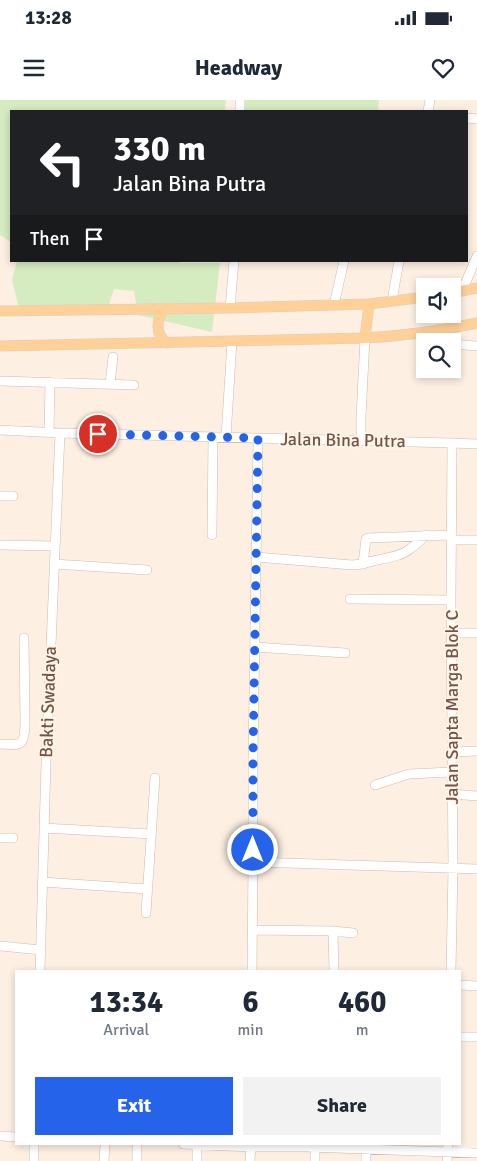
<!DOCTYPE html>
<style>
body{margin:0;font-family:Signika,sans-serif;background:#f2f2f3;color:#1f2937;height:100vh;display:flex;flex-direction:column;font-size:19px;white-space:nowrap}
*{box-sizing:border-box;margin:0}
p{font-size:16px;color:#747a83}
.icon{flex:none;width:28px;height:28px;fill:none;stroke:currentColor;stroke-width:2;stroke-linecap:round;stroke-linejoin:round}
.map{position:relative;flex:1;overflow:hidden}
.details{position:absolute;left:15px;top:870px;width:446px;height:175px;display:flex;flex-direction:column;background:#fff;border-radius:0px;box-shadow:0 2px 8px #0003}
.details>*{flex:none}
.banner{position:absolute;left:10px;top:10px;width:458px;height:152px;border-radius:0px;box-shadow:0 2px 8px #0003;background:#202124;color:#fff;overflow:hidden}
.tools{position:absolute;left:416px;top:178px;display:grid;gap:10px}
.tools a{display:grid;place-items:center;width:45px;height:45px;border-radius:0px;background:#fff;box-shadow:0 2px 8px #0003;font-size:25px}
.pin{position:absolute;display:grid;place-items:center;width:42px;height:42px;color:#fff;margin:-21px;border:2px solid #fff;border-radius:50%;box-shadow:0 1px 5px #0007}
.me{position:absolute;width:55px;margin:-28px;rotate:0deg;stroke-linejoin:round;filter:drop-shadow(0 0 4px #0008)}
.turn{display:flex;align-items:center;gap:18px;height:105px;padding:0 20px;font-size:22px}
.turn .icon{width:65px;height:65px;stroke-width:2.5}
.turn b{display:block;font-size:35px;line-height:42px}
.then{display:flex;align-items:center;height:48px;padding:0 20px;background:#0003;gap:10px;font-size:19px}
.eta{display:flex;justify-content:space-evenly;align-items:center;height:85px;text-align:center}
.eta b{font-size:30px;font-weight:700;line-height:35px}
.cta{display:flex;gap:10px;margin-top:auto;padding:10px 20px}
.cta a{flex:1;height:58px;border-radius:0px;background:#2563eb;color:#fff;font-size:20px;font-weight:700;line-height:58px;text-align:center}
.cta a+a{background:#f2f2f3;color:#1f2937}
.status{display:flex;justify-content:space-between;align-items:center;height:35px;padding:0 25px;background:#fff;direction:ltr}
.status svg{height:14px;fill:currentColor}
header{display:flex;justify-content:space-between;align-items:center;height:65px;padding:0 20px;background:#fff;font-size:22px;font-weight:700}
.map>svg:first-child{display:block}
.green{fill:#d5ebc0}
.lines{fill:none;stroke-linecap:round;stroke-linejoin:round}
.minor-casing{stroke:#d1b9ab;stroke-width:10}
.major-casing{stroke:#d9cfcb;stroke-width:11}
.minor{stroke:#fff;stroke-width:9}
.major{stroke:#ffd097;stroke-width:10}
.route{stroke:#2563eb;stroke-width:9;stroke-dasharray:0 16.2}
.labels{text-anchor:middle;stroke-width:4;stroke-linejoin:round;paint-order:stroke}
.street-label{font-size:18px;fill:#765447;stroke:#fff5e9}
</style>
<div class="status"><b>13:28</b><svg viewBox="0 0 49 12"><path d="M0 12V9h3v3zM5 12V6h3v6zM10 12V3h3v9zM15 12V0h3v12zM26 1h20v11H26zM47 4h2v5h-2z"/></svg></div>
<header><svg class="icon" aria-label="menu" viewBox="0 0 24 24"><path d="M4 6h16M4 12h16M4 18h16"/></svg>Headway<svg class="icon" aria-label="heart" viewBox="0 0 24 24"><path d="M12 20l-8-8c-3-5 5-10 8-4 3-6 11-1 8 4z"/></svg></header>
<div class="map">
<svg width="477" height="1061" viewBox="0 0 477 1061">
<rect width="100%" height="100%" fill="#fdf0e2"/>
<path class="green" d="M0,0H226L225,11H11V142L0,135Z
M243,0H379L378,11H243Z
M17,161H180V163H220L212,232L138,215L134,191L114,189L106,214L20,212L12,180Z"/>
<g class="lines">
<defs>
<path id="minor" d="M240,11V0
M428,11L430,0
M466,18L477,19
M462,191L477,156
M392,201L399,161
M334,205L344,161
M230,208L234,161
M452,244L477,246
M0,281L134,285
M110,284L113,257
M0,330L60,333L452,343L477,344
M49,332L50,282
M226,337L232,241
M361,341V317L365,238
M0,396H13
M212,435L213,337
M451,440H477
M0,445L55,446
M256,457L352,465L363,464L366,439L368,438L451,435
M54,464L147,470
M363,464C378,458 397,459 410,449C416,445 421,440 426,435
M350,499L451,500
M451,533H477
M255,547L345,553
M0,644C20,645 24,648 25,625L24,538
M452,652L477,651
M375,685L409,674L452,672
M452,694L477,696
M44,728L151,734
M0,738H13
M253,762L477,769
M42,782L148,789
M146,813L155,678
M253,830L333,831L353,833
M333,831L334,871
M0,846L41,850
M40,871L46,663L60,333
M252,871L253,762V657L258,338
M451,871L453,768L451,500L452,343
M460,885L477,886
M460,937H477
M0,1036L16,1037
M183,1044L251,1047H307L477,1053
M34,1061V1044
M104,1061L105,1044
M137,1061V1044
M197,1061V1044
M250,1061L251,1044
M315,1061V1047
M366,1061V1050
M447,1061L448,1044"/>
<path id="major" d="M452,193L477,188
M164,209C156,220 155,234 167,243
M0,211L232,208L369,204L425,197
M365,238L369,204
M0,246L365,238C403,236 440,231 477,223"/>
</defs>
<use href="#minor" class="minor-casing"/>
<use href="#major" class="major-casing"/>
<use href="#minor" class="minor"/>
<use href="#major" class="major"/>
</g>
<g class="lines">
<path class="route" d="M98,334L258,338L253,657V750"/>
</g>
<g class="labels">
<g class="street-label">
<text transform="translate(343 340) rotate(1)" y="6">Jalan Bina Putra</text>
<text transform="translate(48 602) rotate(-88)" y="6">Bakti Swadaya</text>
<text transform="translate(452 607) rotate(-90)" y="6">Jalan Sapta Marga Blok C</text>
</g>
</g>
</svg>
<div class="tools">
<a><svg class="icon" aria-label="sound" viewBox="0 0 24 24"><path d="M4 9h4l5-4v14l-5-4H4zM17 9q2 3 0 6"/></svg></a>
<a><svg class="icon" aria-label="search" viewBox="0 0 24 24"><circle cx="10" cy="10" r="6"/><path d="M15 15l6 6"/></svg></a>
</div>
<div class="pin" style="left:98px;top:334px;background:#d93025"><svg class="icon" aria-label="arrive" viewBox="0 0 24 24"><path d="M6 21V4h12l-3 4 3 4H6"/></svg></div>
<svg class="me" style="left:253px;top:750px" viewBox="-20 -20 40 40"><circle r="17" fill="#2563eb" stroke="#fff" stroke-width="3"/><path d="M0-11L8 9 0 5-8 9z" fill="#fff"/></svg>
<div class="banner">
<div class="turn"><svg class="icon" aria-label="left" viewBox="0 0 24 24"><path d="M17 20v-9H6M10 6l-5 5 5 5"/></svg><div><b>330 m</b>Jalan Bina Putra</div></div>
<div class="then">Then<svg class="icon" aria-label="arrive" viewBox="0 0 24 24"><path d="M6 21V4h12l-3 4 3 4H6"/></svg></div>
</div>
<section class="details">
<div class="eta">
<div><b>13:34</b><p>Arrival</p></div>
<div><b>6</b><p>min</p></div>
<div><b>460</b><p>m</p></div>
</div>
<div class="cta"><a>Exit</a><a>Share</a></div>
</section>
</div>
